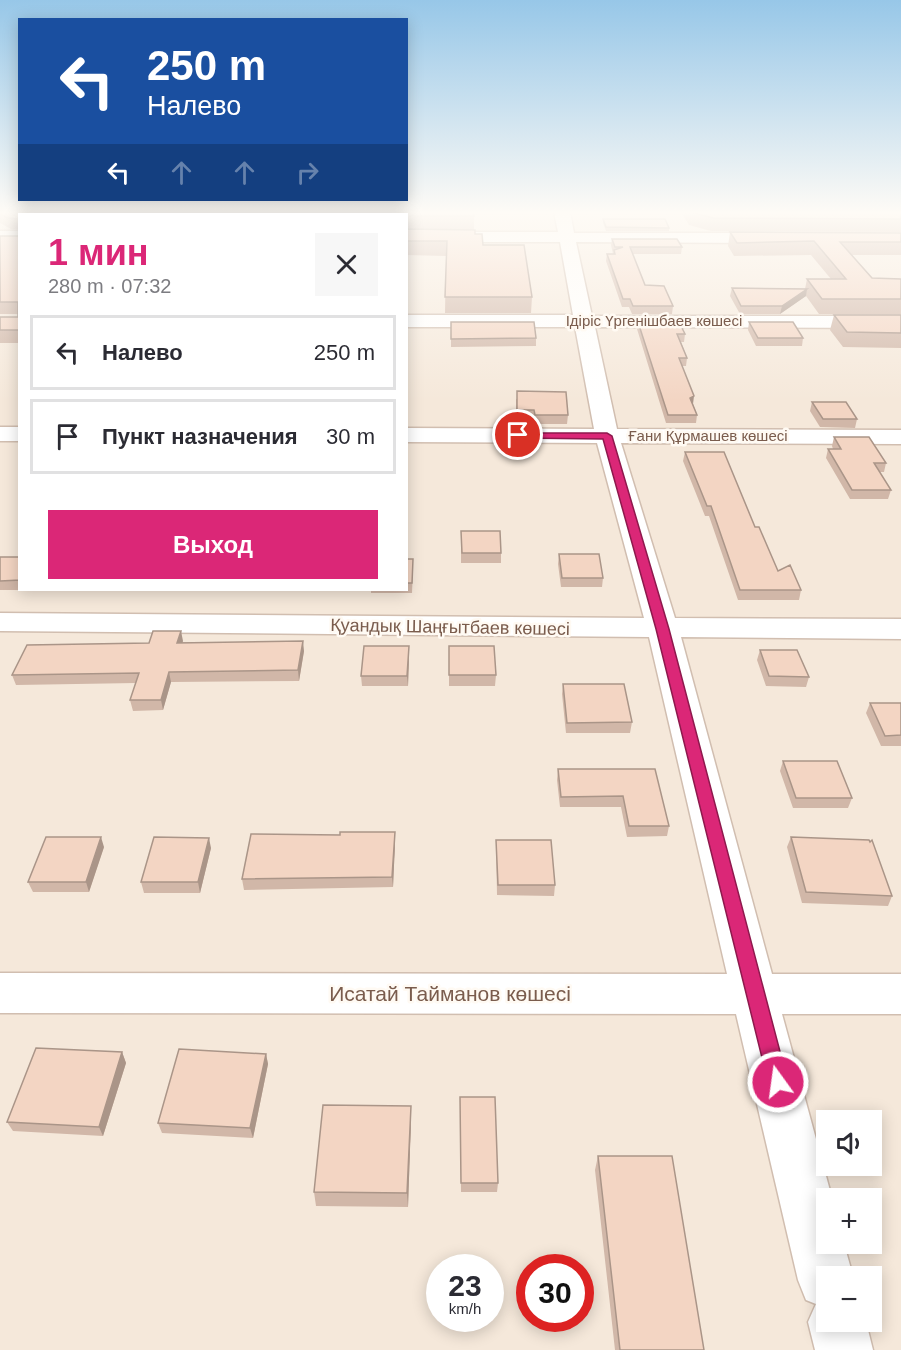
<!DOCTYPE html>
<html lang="ru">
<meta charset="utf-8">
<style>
body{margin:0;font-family:Arial,sans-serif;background:#f7f7f7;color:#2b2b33;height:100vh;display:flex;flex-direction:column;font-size:22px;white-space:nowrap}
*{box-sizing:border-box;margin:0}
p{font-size:20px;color:#7c7c81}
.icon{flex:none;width:33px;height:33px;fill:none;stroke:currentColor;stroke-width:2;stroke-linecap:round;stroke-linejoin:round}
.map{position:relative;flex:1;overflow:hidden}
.sheet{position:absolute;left:18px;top:213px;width:390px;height:378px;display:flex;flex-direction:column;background:#fff;border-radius:0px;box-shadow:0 3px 15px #0003}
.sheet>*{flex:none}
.hud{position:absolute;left:18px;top:18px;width:390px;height:183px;border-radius:0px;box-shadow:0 3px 15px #0003;background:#1a4fa0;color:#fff;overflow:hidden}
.fabs{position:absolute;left:816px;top:1110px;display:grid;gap:12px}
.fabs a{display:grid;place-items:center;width:66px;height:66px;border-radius:0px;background:#fff;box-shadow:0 3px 15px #0003;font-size:30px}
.speed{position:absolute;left:426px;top:1254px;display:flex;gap:12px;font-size:30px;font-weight:700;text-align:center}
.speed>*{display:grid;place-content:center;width:78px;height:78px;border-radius:50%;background:#fff;box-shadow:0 3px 15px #0003;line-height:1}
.speed small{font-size:15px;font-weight:400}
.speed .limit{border:9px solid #d22;background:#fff;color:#111}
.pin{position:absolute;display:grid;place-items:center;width:51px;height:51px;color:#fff;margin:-26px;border:3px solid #fff;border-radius:50%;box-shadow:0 2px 6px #0007}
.me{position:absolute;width:66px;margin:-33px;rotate:346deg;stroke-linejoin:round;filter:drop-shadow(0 0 4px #0008)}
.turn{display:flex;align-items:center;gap:21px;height:126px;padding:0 30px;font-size:27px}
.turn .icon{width:78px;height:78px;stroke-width:2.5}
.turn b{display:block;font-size:42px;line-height:51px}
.lanes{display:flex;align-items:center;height:57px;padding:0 30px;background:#0003;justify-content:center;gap:30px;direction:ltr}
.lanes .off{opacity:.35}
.round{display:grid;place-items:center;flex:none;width:63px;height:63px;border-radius:0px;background:#f7f7f7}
.overview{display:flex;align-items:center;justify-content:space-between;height:102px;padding:0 30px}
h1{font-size:36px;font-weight:600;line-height:45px;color:#db2777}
.action{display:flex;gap:12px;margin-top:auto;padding:12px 30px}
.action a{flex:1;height:69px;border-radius:0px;background:#db2777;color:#fff;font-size:24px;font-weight:600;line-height:69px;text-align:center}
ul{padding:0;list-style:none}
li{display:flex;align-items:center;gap:18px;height:75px;margin:0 12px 9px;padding:0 18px;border:3px solid #e1e1e2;border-radius:0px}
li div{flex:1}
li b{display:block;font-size:22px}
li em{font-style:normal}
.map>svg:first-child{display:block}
.residential{fill:#f5e8da;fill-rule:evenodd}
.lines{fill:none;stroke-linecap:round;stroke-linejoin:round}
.minor-casing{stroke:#d1beb0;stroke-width:3}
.minor{fill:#fff;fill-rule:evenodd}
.wall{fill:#d1b7a8}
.shaded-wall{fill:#aa9588}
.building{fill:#f3d5c3;stroke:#aa9588;stroke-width:1.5}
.route{fill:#db2777;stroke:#8e194d;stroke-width:1.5}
.labels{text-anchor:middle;stroke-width:5;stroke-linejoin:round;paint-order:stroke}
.far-street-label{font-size:15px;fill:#7a5c4d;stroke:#fffaf3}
.street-label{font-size:18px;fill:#7a5c4d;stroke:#fffaf3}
.near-street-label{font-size:21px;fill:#7a5c4d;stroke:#fffaf3}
</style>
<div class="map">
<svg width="901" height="1350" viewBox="0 0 901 1350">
<rect width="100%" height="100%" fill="#fdf6ec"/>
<path class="residential" d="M0,212H901V238L407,237L406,214H20L19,236L0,235Z
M0,242H19L20,590H406L407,242L901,243V1350H0ZM826,1120H872V1166H826ZM826,1198H872V1244H826ZM440,1268H490V1318H440ZM530,1268H580V1318H530ZM826,1276H872V1322H826Z"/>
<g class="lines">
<defs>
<path id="minor" d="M199,212H218L216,214H198Z
M324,212H341L339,214H323Z
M554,212H570L574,233H774L782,238L774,243L576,242L592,316H901V328L595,327L617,429L901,430V444L621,443L675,618L901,619V639L681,637L772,974H901V1014H782L832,1198H826V1244H844L853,1276H826V1322H866L873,1350H815L808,1322L816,1304L806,1300L798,1280L736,1014L0,1013V973L727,974L649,637L0,631V613L644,618L597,443L406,442V428L594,429L575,327H406V315H573L560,242H406V232H558Z
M0,231H20V241H0Z
M0,427H20V441H0Z"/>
</defs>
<use href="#minor" class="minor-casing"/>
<use href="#minor" class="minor"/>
</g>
<path class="wall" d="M0,212L20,214V229H11L0,223Z
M474,212V230L475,234L483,245L532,297L531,313H445L446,256L406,255V214Z
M681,212H901V232L711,231L689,225Z
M603,219L669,228V231H606L603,223Z
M730,232L901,233V255H852L872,278L901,279V314H819L806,296L780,314H740L730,296L732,288L805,289L807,279H831L811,255L734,256L728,246Z
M0,236H20V343H0V317H18V314H0Z
M612,239L682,247L681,254H632L645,285L673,306L672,314H632L629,307H622L606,261L607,254H613L611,245Z
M834,315H901V348L843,347L830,330Z
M451,322L536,338V346L451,347Z
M638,322L685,334L684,342H681L687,358L686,366H682L693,404L697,415L696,423H666L637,329Z
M749,322L803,338L802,346H756L748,330Z
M516,399L568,415L567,424H534V419L516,418Z
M812,402L857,419L855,428L820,427L810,411Z
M834,437L886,463L884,472H879L891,490L888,499H850L826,458L828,449H833L832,446Z
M685,452L755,527L778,571L801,590L799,600H738L709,516H705L683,461Z
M461,531L501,553V563H461Z
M559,554L603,578L602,587H561L558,564Z
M0,557H20V590H154H0Z
M406,559L413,569L412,593H371V590H406Z
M183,641L182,642L304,651L299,681L171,682L163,710L133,711L130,700L136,683L16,685L12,675L149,643Z
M449,646L496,675L495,686H449Z
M760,650L809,677L806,687L766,686L757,660Z
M409,656L408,686H362L361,676Z
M563,684L632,722L630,733H566L562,694Z
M870,703H901V746H881L866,713Z
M783,761L852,798L848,808H793L780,771Z
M558,769H655L669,826L667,836L627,837L621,807H560L557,780Z
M395,832V843L393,887L244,890L242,879L340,835Z
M791,837L892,896L888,906L802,903L787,847Z
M496,840L555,885L554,896L497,895Z
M104,847L89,892H33L28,882Z
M211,848L200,893H144L141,882Z
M122,1052L126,1063L103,1136L13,1131L7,1122Z
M266,1054L268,1064L253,1138L162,1133L158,1123Z
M460,1097L498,1183L497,1192H461Z
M411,1106V1120L408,1207L316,1206L314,1192Z
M598,1156L704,1350H615L595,1170Z"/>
<path class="shaded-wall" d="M203,212H208V214H201Z
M807,289L806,296L780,314L782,306Z
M694,396L693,404L690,398Z
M181,631L183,641L179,653L177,643Z
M303,641L304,651L299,681L298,670Z
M409,646V656L408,686L407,676Z
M169,672L171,682L163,710L161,700Z
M395,832V843L393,887L392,877Z
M101,837L104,847L89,892L86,882Z
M209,838L211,848L200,893L198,882Z
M122,1052L126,1063L103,1136L99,1127Z
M266,1054L268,1064L253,1138L250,1128Z
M411,1106V1120L408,1207L407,1193Z"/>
<path class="building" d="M0,212H203L201,214H20V224L19,219L8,218L0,214Z
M242,212H295L294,214H241Z
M333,212H474V216H406V214H332Z
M691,212H901V219L713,218Z
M603,219H665L669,228L606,227Z
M406,229L475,230V234H482L483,245H524L532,297H445L447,241H406Z
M730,232L901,233V242H840L872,278L901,279V299H822L807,279H846L814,241L737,243Z
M0,236H20V330H0V317H18V302H0Z
M612,239H677L682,247H630L645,285L664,286L673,306H633L630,299H623L607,254H615L614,250L623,247H615Z
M732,288L807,289L782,306H741Z
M834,315H901V333L847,332Z
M451,322H534L536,338L451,339Z
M638,322H679L685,334H677L687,358H679L694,396L690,398L697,415H668Z
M749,322H793L803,338H758Z
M517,391L566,392L568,415H535L534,410H517Z
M812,402H846L857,419H823Z
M834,437H869L886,463H874L891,490H852L828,449H841Z
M685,452H724L755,527H759L778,571L790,565L801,590H740L711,506H707Z
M461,531H500L501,553H462Z
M559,554H599L603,578H562Z
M0,557H20V580L0,581Z
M406,559H413L412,583H406Z
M153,631H181L177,643L303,641L298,670L169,672L161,700H130L139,673L12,675L27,645L149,643Z
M364,646H409L407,676H361Z
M449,646H494L496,675H449Z
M760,650H797L809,677L769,676Z
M563,684H624L632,722L567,723Z
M870,703H901V735L885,736Z
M783,761H837L852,798H796Z
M558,769H655L669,826H629L623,796L561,797Z
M340,832H395L392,877L242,879L251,834L340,835Z
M46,837H101L86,882H28Z
M154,837L209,838L198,882H141Z
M791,837L869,840L870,842L872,840L892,896L806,892Z
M496,840H551L555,885H498Z
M36,1048L122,1052L99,1127L7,1122Z
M179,1049L266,1054L250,1128L158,1123Z
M460,1097H495L498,1183H461Z
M323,1105L411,1106L407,1193L314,1192Z
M598,1156H672L704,1350H620Z"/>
<linearGradient id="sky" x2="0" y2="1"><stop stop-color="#97c7e8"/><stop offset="0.53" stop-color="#fefbf6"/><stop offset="1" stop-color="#fefbf6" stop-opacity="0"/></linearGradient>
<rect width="901" height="401" fill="url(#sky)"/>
<path class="route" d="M514,433H607L612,436L669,629L788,1082L785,1089L778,1092L771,1089L768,1082L656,629L603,439L518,438H514Z"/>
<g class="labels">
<g class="far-street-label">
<text x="654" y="326">Ідіріс Үргенішбаев көшесі</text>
<text x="708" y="441">Ғани Құрмашев көшесі</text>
</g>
<g class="street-label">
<text transform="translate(450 627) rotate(1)" y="6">Қуандық Шаңғытбаев көшесі</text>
</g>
<g class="near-street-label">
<text x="450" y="1001">Исатай Тайманов көшесі</text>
</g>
</g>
</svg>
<div class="fabs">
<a><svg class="icon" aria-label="sound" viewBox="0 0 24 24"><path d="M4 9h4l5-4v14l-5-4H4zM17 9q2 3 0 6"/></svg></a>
<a>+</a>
<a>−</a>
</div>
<div class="speed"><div>23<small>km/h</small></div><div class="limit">30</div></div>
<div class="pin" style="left:518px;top:435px;background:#d93025"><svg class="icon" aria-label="arrive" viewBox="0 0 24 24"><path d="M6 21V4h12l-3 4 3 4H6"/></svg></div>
<svg class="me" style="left:778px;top:1082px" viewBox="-20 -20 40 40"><circle r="17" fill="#db2777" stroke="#fff" stroke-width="3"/><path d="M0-11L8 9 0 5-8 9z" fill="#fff"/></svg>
<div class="hud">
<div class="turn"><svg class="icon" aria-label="left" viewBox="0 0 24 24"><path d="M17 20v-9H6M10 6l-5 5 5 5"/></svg><div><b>250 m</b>Налево</div></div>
<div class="lanes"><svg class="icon" aria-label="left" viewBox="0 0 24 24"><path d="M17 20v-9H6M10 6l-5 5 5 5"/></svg><svg class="icon off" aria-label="ahead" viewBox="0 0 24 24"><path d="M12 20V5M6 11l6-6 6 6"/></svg><svg class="icon off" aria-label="ahead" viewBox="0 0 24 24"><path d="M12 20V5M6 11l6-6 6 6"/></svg><svg class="icon off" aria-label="right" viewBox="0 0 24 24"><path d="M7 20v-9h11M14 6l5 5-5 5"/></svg></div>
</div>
<section class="sheet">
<div class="overview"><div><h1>1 мин</h1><p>280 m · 07:32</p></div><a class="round"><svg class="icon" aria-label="close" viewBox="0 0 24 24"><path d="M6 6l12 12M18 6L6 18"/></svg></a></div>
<ul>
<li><svg class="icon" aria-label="left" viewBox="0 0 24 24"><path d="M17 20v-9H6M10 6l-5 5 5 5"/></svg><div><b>Налево</b></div><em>250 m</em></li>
<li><svg class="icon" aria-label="arrive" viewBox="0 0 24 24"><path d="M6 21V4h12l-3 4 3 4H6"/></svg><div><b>Пункт назначения</b></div><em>30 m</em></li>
</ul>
<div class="action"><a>Выход</a></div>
</section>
</div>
